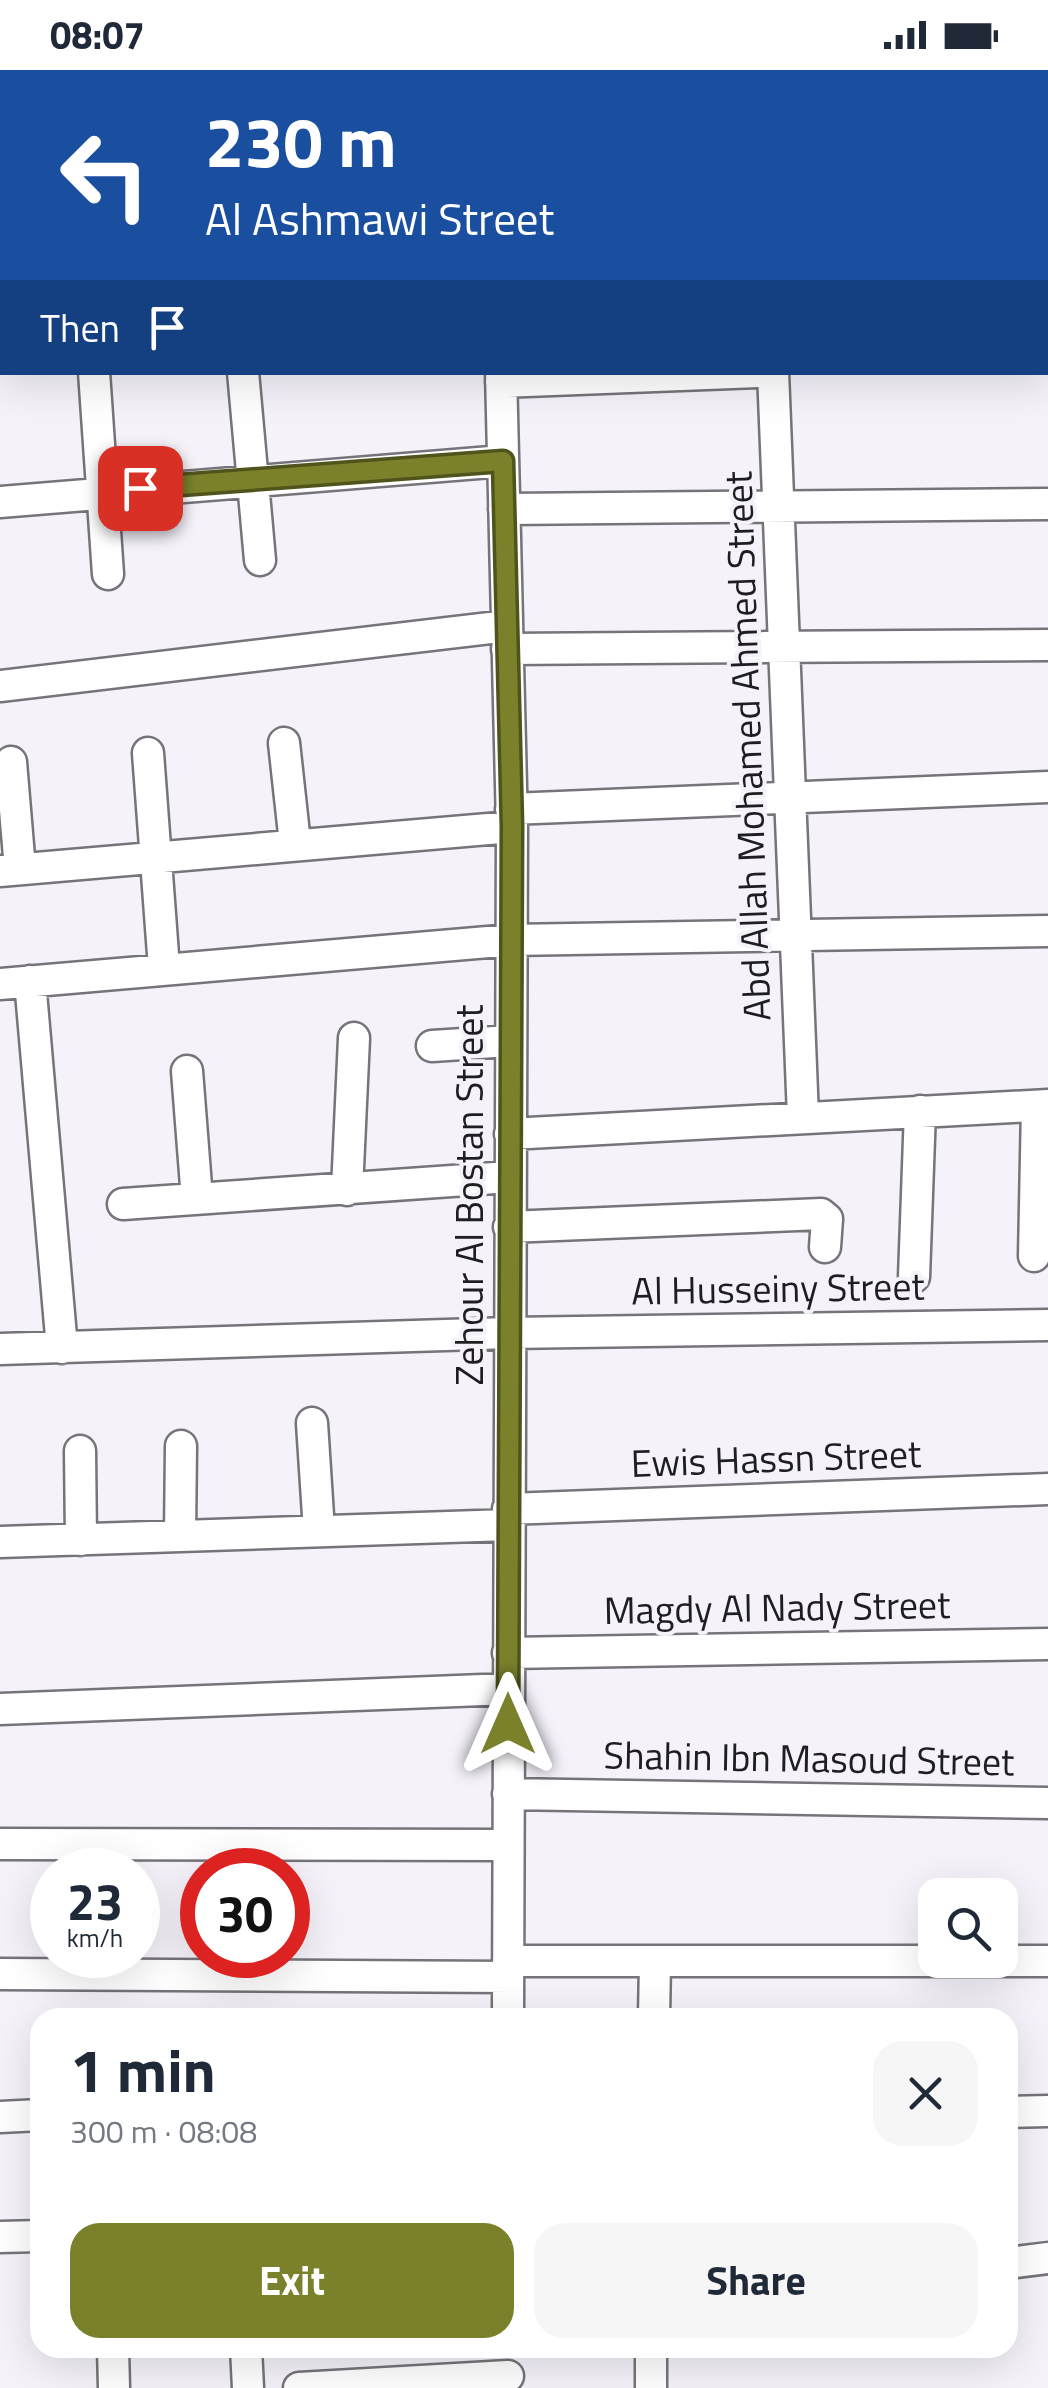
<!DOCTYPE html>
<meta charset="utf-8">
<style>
body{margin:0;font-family:"Titillium Web",sans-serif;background:#f6f6f7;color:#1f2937;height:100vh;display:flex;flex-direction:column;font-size:38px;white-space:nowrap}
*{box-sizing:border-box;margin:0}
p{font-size:32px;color:#747a83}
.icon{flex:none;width:55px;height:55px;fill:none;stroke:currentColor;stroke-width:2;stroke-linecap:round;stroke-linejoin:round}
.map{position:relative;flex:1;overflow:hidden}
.side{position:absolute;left:30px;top:1938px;width:988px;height:350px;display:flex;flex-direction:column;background:#fff;border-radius:30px;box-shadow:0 10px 40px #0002}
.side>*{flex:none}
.top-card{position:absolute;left:0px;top:0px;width:1050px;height:305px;box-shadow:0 10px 40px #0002;background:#1a4fa0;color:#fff;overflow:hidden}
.fabs{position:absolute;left:918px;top:1808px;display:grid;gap:20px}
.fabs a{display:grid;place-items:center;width:100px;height:100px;border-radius:20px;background:#fff;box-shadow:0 10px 40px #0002;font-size:50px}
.speed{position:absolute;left:30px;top:1778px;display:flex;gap:20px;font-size:50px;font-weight:700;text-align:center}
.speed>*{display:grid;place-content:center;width:130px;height:130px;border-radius:50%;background:#fff;box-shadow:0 10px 40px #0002;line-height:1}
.speed small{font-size:25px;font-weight:400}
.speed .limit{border:15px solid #d22;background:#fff;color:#111}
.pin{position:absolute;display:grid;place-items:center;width:85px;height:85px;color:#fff;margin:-42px;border-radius:20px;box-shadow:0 5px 15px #0006}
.me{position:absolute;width:110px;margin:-55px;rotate:0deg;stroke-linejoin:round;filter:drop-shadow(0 0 8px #0008)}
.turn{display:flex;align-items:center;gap:35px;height:210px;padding:0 40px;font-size:45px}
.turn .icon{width:130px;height:130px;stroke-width:2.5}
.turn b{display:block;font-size:70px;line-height:85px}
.then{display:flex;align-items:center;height:95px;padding:0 40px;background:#0003;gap:20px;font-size:38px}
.round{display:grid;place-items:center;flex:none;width:105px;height:105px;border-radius:30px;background:#f6f6f7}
.summary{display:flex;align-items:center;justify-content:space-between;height:170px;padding:0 40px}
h1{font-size:60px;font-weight:700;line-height:75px}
.cta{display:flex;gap:20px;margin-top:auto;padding:20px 40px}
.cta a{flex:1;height:115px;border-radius:30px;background:#7b812b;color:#fff;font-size:40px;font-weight:700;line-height:115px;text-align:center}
.cta a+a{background:#f6f6f7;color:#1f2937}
.status{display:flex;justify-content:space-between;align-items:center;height:70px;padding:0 50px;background:#fff;direction:ltr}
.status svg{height:28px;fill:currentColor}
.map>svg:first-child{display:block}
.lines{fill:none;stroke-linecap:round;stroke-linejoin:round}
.street-casing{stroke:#76737a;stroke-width:35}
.street{stroke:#fff;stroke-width:30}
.route-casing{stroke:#50541c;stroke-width:25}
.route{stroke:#7b812b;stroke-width:18}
.labels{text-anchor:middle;stroke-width:8;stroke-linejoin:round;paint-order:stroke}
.street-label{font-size:38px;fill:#1e1d20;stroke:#f5f2fa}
</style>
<div class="status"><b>08:07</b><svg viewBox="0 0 49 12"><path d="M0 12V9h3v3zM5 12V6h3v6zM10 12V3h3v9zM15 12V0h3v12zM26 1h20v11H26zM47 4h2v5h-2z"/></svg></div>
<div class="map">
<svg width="1048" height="2318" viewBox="0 0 1048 2318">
<rect width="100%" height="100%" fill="#f5f2fa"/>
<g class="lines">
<defs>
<path id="street" d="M626,0V2
M761,0V2
M936,0V2
M423,2L487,0
M0,19H2
M0,139L2,138
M94,302L108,504
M243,302L260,490
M501,302L512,757L508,1948
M773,302L803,1047
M501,312L758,302
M0,432L503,391
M504,439L1048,434
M507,579L1048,575
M0,616L507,556
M284,673L295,773
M148,683L164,898
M11,692L20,799
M511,739L1048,717
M0,801L512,757
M30,911L62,1278
M0,914L511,870L1048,861
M432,976L511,971
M187,1001L197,1129
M510,1064L1048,1035
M347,1120L354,968
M123,1134L509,1107
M509,1157L821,1144L827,1149L825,1177
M1034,1186L1037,1036
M914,1207L920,1041
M0,1279L509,1263L1048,1255
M312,1353L319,1461
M80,1381L81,1470
M508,1439L1048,1419
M180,1466L181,1376
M0,1472L508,1455
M508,1583L1048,1574
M0,1639L508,1619
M508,1724L1048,1733
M0,1774L508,1775
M508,1891H1048
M0,1904L508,1907
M654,1948L655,1892
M1008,2042L1048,2041
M0,2047L40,2045
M0,2167L40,2166
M1008,2193L1048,2188
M113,2278L114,2318
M246,2278L248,2318
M299,2318L508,2306
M651,2318V2278"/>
</defs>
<use href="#street" class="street-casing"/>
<use href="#street" class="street"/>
</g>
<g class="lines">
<defs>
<path id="route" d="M140,418L503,391L512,757L508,1654"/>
</defs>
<use href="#route" class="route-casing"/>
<use href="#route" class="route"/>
</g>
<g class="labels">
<g class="street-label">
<text transform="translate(748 676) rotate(-92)" y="13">Abd Allah Mohamed Ahmed Street</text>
<text transform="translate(470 1125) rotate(-90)" y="13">Zehour Al Bostan Street</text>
<text transform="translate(778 1219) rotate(-1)" y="13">Al Husseiny Street</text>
<text transform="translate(776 1389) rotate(-2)" y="13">Ewis Hassn Street</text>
<text transform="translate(777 1538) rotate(-1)" y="13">Magdy Al Nady Street</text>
<text transform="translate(809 1689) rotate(1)" y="13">Shahin Ibn Masoud Street</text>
</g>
</g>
</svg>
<div class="fabs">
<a><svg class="icon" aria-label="search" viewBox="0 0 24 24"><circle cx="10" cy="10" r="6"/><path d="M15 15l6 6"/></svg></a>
</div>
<div class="speed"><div>23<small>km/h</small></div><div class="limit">30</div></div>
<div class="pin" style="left:140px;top:418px;background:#d93025"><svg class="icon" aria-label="arrive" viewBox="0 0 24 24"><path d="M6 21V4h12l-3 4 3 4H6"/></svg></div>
<svg class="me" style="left:508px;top:1654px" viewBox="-20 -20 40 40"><path d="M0-17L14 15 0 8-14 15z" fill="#7b812b" stroke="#fff" stroke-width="4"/></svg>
<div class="top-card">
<div class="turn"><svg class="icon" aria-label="left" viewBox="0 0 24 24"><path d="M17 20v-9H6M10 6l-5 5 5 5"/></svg><div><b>230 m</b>Al Ashmawi Street</div></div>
<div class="then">Then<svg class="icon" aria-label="arrive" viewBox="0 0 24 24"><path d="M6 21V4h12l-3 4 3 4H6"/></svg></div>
</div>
<section class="side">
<div class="summary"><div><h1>1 min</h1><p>300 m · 08:08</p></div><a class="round"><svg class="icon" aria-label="close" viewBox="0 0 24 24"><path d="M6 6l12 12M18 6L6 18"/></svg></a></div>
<div class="cta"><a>Exit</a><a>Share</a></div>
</section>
</div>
